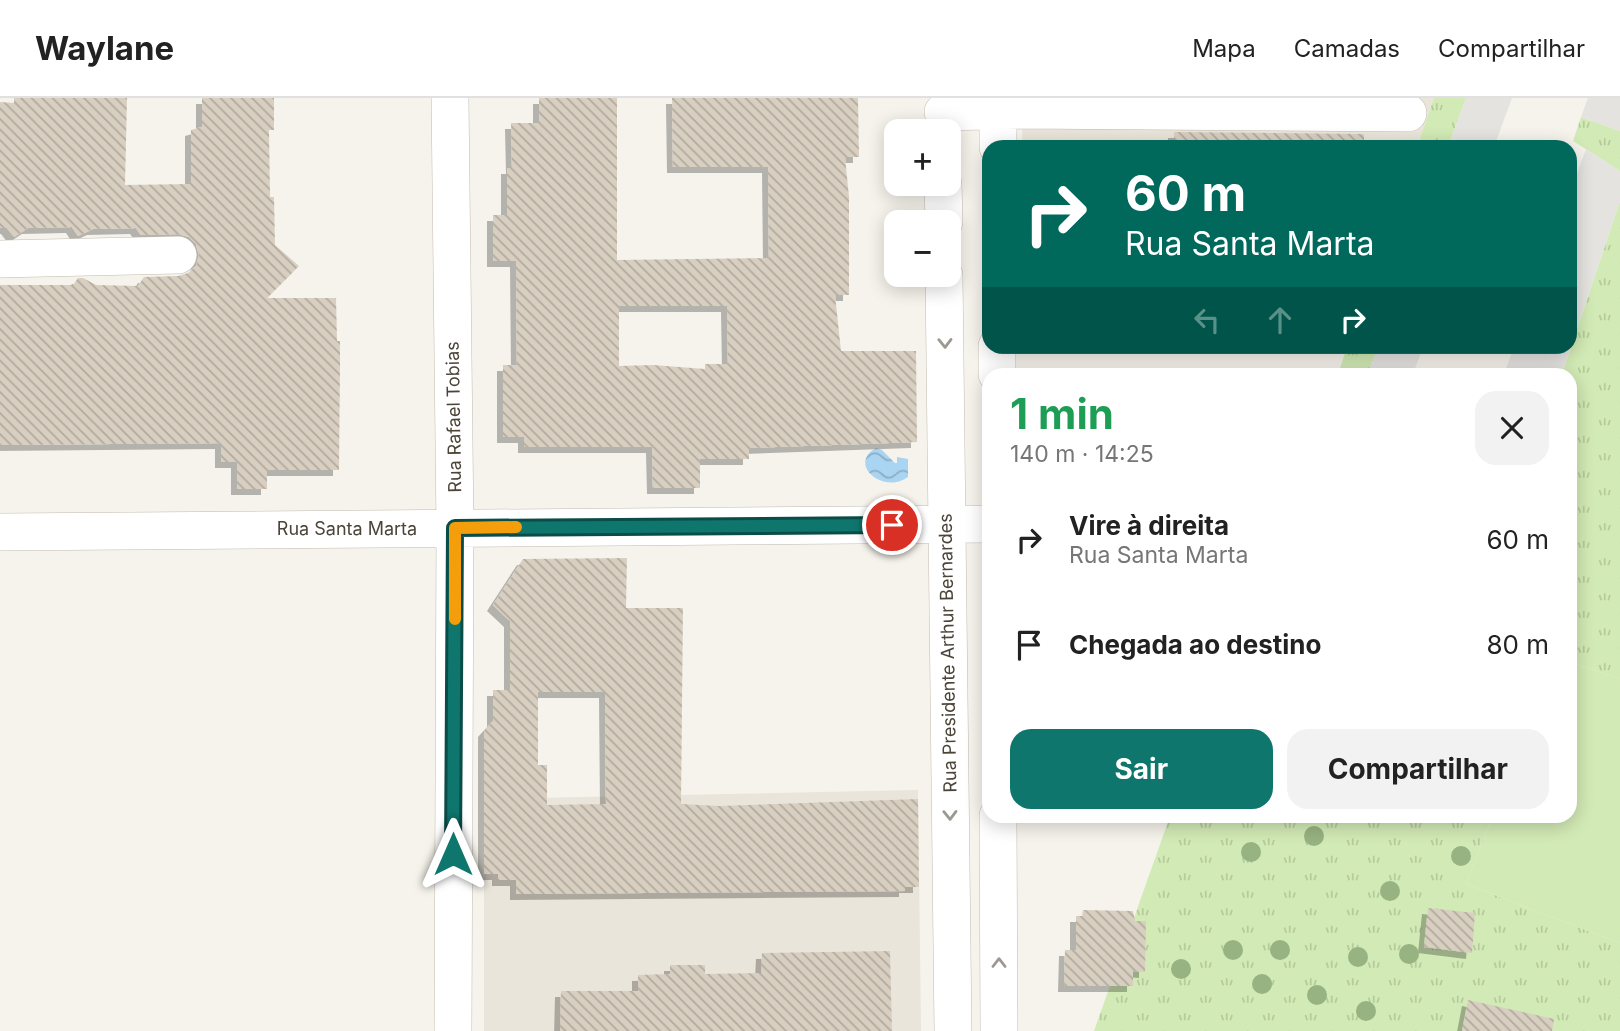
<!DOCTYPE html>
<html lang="pt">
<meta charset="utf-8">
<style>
body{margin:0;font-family:Inter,sans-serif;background:#f2f2f2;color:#222;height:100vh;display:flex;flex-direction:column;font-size:26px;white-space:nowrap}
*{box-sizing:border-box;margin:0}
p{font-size:23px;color:#767676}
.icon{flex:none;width:38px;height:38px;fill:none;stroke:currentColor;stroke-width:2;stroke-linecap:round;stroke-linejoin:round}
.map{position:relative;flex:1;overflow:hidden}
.details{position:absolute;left:982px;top:270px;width:595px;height:455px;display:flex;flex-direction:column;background:#fff;border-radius:21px;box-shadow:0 4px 18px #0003}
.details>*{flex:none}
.banner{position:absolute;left:982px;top:42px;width:595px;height:214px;border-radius:21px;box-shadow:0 4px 18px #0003;background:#00695c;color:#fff;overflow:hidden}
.buttons{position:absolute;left:884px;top:21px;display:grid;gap:14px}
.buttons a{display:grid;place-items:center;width:77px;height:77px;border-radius:14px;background:#fff;box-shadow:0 4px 18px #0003;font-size:35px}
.pin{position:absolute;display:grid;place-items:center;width:60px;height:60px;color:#fff;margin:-30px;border:4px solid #fff;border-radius:50%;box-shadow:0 2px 7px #0007}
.me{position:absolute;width:77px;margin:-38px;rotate:0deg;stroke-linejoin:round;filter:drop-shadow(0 0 5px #0008)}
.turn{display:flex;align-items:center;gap:24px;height:147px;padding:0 28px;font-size:32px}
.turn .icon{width:91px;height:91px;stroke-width:2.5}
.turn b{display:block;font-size:49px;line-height:60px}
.lanes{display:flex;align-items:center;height:66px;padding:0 28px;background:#0003;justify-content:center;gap:35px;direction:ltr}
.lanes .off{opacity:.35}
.round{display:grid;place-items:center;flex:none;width:74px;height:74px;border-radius:21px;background:#f2f2f2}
.overview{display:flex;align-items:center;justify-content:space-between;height:119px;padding:0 28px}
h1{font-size:42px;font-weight:700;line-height:52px;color:#1e9e55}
.action{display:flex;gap:14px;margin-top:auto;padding:14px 28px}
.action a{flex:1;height:80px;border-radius:21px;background:#0f766e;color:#fff;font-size:28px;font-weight:700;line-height:80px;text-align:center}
.action a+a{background:#f2f2f2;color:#222}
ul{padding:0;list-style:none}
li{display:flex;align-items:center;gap:21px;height:105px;padding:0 28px}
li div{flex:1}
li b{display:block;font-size:26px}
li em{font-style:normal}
header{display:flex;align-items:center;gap:42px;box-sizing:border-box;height:98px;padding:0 35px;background:#fff;border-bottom:2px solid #e0e0e0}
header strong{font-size:33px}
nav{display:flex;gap:38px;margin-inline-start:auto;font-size:24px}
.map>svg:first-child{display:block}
.residential{fill:#eae5da}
.grass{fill:url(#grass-tufts)}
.park{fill:#d2eab5}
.parking{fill:#e5e3e0}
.water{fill:url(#water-waves)}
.building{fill:url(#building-back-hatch);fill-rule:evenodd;filter:url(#shadow)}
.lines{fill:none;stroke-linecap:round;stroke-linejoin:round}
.minor-casing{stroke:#c2bbae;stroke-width:38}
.minor{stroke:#fff;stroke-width:37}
.tree{fill:#97b381}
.oneway{stroke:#9c9892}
.route-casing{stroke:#0a4d48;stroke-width:18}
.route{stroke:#0f766e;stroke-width:12}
.slow{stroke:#f59e0b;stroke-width:12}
.labels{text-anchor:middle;stroke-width:6;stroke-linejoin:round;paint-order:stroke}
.street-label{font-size:18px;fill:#4b4439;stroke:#fff}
</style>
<header>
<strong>Waylane</strong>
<nav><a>Mapa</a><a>Camadas</a><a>Compartilhar</a></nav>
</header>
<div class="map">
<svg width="1620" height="933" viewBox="0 0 1620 933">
<defs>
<pattern id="grass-tufts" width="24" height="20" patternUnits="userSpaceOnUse" patternTransform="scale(1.75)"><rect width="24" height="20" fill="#d2eab5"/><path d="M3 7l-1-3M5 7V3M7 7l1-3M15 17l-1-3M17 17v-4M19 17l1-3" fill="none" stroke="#b6ca9c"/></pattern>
<pattern id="water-waves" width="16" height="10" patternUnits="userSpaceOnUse" patternTransform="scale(1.75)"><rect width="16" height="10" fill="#a9d4f2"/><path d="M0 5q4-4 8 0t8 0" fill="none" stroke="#8caec5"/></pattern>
<pattern id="building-back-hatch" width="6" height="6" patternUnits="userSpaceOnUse" patternTransform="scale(1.75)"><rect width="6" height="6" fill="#d8cfc1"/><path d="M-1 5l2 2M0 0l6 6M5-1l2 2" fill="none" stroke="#b1aa9e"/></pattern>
<filter id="shadow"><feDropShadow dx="-6" dy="6" stdDeviation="0" flood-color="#0004"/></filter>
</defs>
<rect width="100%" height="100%" fill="#f6f3ec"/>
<path class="residential" d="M1023,0H1434L1417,49H1022Z
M918,692L921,933H484V701Z"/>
<path class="grass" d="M1434,0H1466L1448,49H1417Z
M1581,19L1620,33V73L1573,43Z
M1620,103V581L1570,564V276H1562Z
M1347,249H1378L1368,276H1338Z
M1170,718H1493L1466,786L1620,845V933H1094Z"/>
<path class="park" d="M1570,564L1620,581V845L1466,786L1493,718H1570Z"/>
<path class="parking" d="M1466,0H1512L1494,49H1448Z
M1588,0H1620V33L1581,19Z
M1586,51L1620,73V103L1562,276H1504L1514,249L1570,248V94Z
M1378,248H1423V249L1413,276H1368Z"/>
<path class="water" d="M876,350L882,352L895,365H897V359L908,361V379C883,397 847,366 876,350Z"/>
<path class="building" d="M14,0H127L125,87L191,86V32L202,29V0H274V32H269L270,99H274L275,147L299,168L267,200H336L337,243H340V267L339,372H267V391H237V364H221V345L0,347V187H73L78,180H83L96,187L138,188L144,179L178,178L188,175L196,168L199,157L196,146L189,139L178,136L141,137L136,130L93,131L78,138L72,129L28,130L14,139L7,130H0V4L14,5Z
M539,0H617V162L769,160L768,69H673L672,0H858L859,59H845L849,99V197H835L841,253H916L917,344L749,350V361H700V390H653L652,349H524V339H503V267H517L516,163H493V117H507V70H512L511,25H539ZM619,208H727L728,266H705V271L653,267L619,268Z
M1174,34L1364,36V49H1174Z
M627,460L626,510H683L681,706L719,708L918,701L919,789H905V793L516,796V782H498V776H484V633L493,623V592H510V523L493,507L523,461ZM538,594H605L606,706L547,707V667H538Z
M1428,810L1475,815L1472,855L1424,849Z
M1083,812L1133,813L1135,823H1146L1145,874L1133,873V888H1064L1065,852H1076V818H1082Z
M890,853L892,933H560L561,893H638V877L670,876V867H705V876L761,875L762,855Z
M1468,902L1554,921L1552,933H1462Z"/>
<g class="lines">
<defs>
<path id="minor" d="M450,0L455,430L453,933
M943,14L1023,12L1408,15
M998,49V0
M943,86L944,124
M0,161L178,157
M944,177L953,933
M997,276V248
M0,434L989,426
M998,718L999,933"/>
</defs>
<use href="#minor" class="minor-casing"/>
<use href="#minor" class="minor"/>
</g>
<g class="tree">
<circle cx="1314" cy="738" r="10"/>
<circle cx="1251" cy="754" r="10"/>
<circle cx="1461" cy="758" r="10"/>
<circle cx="1390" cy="793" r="10"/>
<circle cx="1233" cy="852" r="10"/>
<circle cx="1280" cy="852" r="10"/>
<circle cx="1409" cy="856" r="10"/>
<circle cx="1358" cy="859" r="10"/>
<circle cx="1181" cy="871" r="10"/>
<circle cx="1262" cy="886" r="10"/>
<circle cx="1317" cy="897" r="10"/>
<circle cx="1366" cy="913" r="10"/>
</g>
<defs><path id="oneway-chevron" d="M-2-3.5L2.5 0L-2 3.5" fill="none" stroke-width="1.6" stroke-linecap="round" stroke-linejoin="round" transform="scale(1.75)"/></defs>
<g class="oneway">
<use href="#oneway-chevron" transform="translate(945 245) rotate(89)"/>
<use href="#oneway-chevron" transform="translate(950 717) rotate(89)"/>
<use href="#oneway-chevron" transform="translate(999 865) rotate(-90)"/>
</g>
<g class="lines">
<defs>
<path id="route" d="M453,756L455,430L892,427"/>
</defs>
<use href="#route" class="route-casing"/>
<use href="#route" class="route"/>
<path class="slow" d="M455,521V430L516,429"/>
</g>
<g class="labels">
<g class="street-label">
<text transform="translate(454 319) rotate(-91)" y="6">Rua Rafael Tobias</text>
<text x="347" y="437">Rua Santa Marta</text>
<text transform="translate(948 555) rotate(-91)" y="6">Rua Presidente Arthur Bernardes</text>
</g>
</g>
</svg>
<div class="buttons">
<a>+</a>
<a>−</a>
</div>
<div class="pin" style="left:892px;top:427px;background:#d93025"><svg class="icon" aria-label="arrive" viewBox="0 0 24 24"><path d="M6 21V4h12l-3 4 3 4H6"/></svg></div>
<svg class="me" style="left:453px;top:756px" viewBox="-20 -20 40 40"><path d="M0-17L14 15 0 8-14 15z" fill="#0f766e" stroke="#fff" stroke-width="4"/></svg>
<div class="banner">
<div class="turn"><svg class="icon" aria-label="right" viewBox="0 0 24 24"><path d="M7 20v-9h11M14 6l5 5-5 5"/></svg><div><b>60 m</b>Rua Santa Marta</div></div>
<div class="lanes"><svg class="icon off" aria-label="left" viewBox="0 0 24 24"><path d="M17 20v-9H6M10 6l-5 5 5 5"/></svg><svg class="icon off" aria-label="ahead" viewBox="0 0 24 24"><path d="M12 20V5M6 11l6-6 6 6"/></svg><svg class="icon" aria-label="right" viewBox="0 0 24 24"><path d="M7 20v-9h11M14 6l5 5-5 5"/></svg></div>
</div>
<section class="details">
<div class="overview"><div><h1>1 min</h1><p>140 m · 14:25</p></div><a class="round"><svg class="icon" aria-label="close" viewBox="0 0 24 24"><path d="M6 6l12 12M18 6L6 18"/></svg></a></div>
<ul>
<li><svg class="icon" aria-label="right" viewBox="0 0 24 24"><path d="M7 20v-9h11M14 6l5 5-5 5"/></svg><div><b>Vire à direita</b><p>Rua Santa Marta</p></div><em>60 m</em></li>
<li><svg class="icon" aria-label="arrive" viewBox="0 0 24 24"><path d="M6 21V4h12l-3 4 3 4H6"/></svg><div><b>Chegada ao destino</b></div><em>80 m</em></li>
</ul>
<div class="action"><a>Sair</a><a>Compartilhar</a></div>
</section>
</div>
